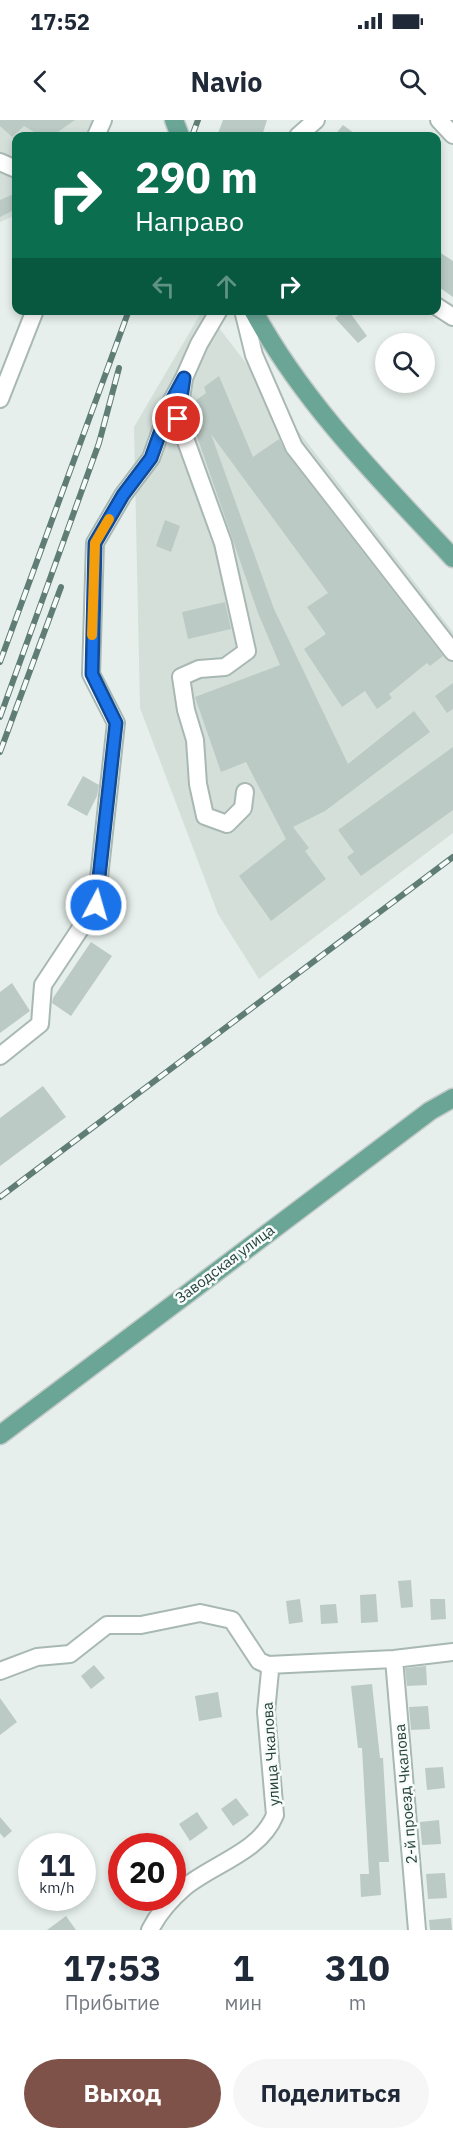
<!DOCTYPE html>
<html lang="ru">
<meta charset="utf-8">
<style>
body{margin:0;font-family:"IBM Plex Sans",sans-serif;background:#f6f6f7;color:#1f2937;height:100vh;display:flex;flex-direction:column;font-size:22px;white-space:nowrap}
*{box-sizing:border-box;margin:0}
p{font-size:20px;color:#747a83}
.icon{flex:none;width:33px;height:33px;fill:none;stroke:currentColor;stroke-width:2;stroke-linecap:round;stroke-linejoin:round}
.map{position:relative;height:1810px;overflow:hidden}
.panel{display:flex;flex-direction:column;background:#fff;flex:1}
.panel>*{flex:none}
.hud{position:absolute;left:12px;top:12px;width:429px;height:183px;border-radius:12px;box-shadow:0 3px 9px #0003;background:#0b6e4f;color:#fff;overflow:hidden}
.fabs{position:absolute;left:375px;top:213px;display:grid;gap:12px}
.fabs a{display:grid;place-items:center;width:60px;height:60px;border-radius:50%;background:#fff;box-shadow:0 3px 9px #0003;font-size:30px}
.speed{position:absolute;left:18px;top:1713px;display:flex;gap:12px;font-size:30px;font-weight:700;text-align:center}
.speed>*{display:grid;place-content:center;width:78px;height:78px;border-radius:50%;background:#fff;box-shadow:0 3px 9px #0003;line-height:1}
.speed small{font-size:15px;font-weight:400}
.speed .limit{border:9px solid #d22;background:#fff;color:#111}
.pin{position:absolute;display:grid;place-items:center;width:51px;height:51px;color:#fff;margin:-26px;border:3px solid #fff;border-radius:50%;box-shadow:0 2px 6px #0007}
.me{position:absolute;width:66px;margin:-33px;rotate:6deg;stroke-linejoin:round;filter:drop-shadow(0 0 4px #0008)}
.turn{display:flex;align-items:center;gap:21px;height:126px;padding:0 24px;font-size:27px}
.turn .icon{width:78px;height:78px;stroke-width:2.5}
.turn b{display:block;font-size:42px;line-height:51px}
.lanes{display:flex;align-items:center;height:57px;padding:0 24px;background:#0003;justify-content:center;gap:30px;direction:ltr}
.lanes .off{opacity:.35}
.eta{display:flex;justify-content:space-evenly;align-items:center;height:102px;text-align:center}
.eta b{font-size:36px;font-weight:700;line-height:42px}
.primary-button{display:flex;gap:12px;margin-top:auto;padding:12px 24px}
.primary-button a{flex:1;height:69px;border-radius:36px;background:#7f5249;color:#fff;font-size:24px;font-weight:700;line-height:69px;text-align:center}
.primary-button a+a{background:#f6f6f7;color:#1f2937}
.status{display:flex;justify-content:space-between;align-items:center;height:42px;padding:0 30px;background:#fff;direction:ltr}
.status svg{height:16px;fill:currentColor}
header{display:flex;justify-content:space-between;align-items:center;height:78px;padding:0 24px;background:#fff;font-size:27px;font-weight:700}
.map>svg:first-child{display:block}
.built{fill:#d4dfda}
.building{fill:#bbcac4}
.lines{fill:none;stroke-linecap:round;stroke-linejoin:round}
.minor-casing{stroke:#a8b8b2;stroke-width:20}
.major-casing{stroke:#c2cac8;stroke-width:21}
.minor{stroke:#fff;stroke-width:16}
.major{stroke:#6aa596;stroke-width:18}
.rail-casing{stroke:#5f7d75;stroke-width:6}
.rail{stroke:#f7fbf9;stroke-width:4;stroke-dasharray:11;stroke-linecap:butt}
.route-casing{stroke:#114b97;stroke-width:15}
.route{stroke:#1a73e8;stroke-width:10}
.slow{stroke:#f59e0b;stroke-width:10}
.labels{text-anchor:middle;stroke-width:5;stroke-linejoin:round;paint-order:stroke}
.street-label{font-size:15px;fill:#24423a;stroke:#f7fbf9}
</style>
<div class="status"><b>17:52</b><svg viewBox="0 0 49 12"><path d="M0 12V9h3v3zM5 12V6h3v6zM10 12V3h3v9zM15 12V0h3v12zM26 1h20v11H26zM47 4h2v5h-2z"/></svg></div>
<header><svg class="icon" aria-label="back" viewBox="0 0 24 24"><path d="M15 5l-7 7 7 7"/></svg>Navio<svg class="icon" aria-label="search" viewBox="0 0 24 24"><circle cx="10" cy="10" r="6"/><path d="M15 15l6 6"/></svg></header>
<div class="map">
<svg width="453" height="1810" viewBox="0 0 453 1810">
<rect width="100%" height="100%" fill="#e6efeb"/>
<path class="built" d="M0,0H110L103,16H16V95L0,102Z
M202,191H206L453,512V713L259,859L218,794L140,588L134,307Z"/>
<path class="building" d="M0,0H75L52,16H41L24,6L12,17L0,6Z
M223,0H267L262,16H217Z
M343,5L358,16H334Z
M16,73V89L0,97V80Z
M436,130L453,141V177L436,165Z
M345,190H348L367,216L358,223L335,198Z
M219,256L253,337L279,319L286,333L443,536L430,546L427,543L389,574L392,578L377,589L365,571L342,587L304,529L326,514L307,487L328,473L211,314L274,489L348,644L414,591L430,612L325,691L293,707L309,728L305,731L326,759L271,801L239,756L286,719L246,642L221,652L195,577L280,545L258,493L189,293L191,284L206,273L204,267Z
M165,400L180,406L171,432L156,426Z
M225,482L231,509L188,519L182,492Z
M453,563V589L447,593L435,576Z
M453,627V690L361,756L347,737L354,732L338,710Z
M83,656L99,665L97,676L87,696L67,685Z
M91,822L112,836L71,896L52,883L53,878Z
M12,863L30,891L0,913V872Z
M43,966L66,997L0,1046V998Z
M411,1460L413,1487L401,1488L398,1461Z
M376,1474L378,1502L361,1503L360,1475Z
M300,1479L303,1502L289,1504L286,1481Z
M430,1479H445L446,1499L431,1500Z
M336,1484L338,1503L321,1504L320,1485Z
M94,1545L105,1558L91,1569L81,1556Z
M426,1546L427,1565L407,1566L405,1548Z
M372,1564L380,1638H383L389,1742H379L381,1775L361,1777L360,1754H369L362,1628H358L351,1566Z
M218,1572L222,1597L199,1601L195,1576Z
M0,1578L17,1602L0,1615Z
M428,1586L430,1609L411,1610L409,1587Z
M443,1647L445,1668L427,1670L425,1648Z
M236,1678L249,1695L233,1706L221,1689Z
M197,1692L208,1708L190,1721L179,1704Z
M0,1697L12,1711L4,1718L0,1713Z
M439,1700L441,1724L422,1725L420,1702Z
M445,1753L447,1778L428,1779L426,1754Z
M66,1796L76,1810H47Z
M451,1798L452,1810H430L429,1800Z"/>
<g class="lines">
<defs>
<path id="minor" d="M439,0L453,15
M96,16L103,0
M298,16L316,0
M0,42L16,49
M436,186L453,197
M219,190L199,224L184,258L178,299L223,423L247,531L225,547L199,549L181,557L186,590L195,620L198,664L205,696L227,704L243,688L245,672
M243,190L254,235L294,327L453,532
M0,279L35,190
M0,936L40,904L43,865L96,785L116,603L91,554L95,423L123,375L151,338L171,282L184,258
M394,1539L417,1810
M0,1551L37,1537L70,1534L107,1505H141L200,1493L232,1500L259,1541L268,1545L394,1539L453,1532
M150,1810C158,1794 171,1779 185,1767C215,1743 260,1732 275,1695L266,1592L270,1551L268,1545"/>
<path id="major" d="M174,0L180,16
M253,190C303,283 381,361 453,438
M0,1315L430,991L453,978"/>
</defs>
<use href="#minor" class="minor-casing"/>
<use href="#major" class="major-casing"/>
<use href="#minor" class="minor"/>
<use href="#major" class="major"/>
<defs>
<path id="rail" d="M192,16L198,0
M0,542L129,190
M0,597L99,323L119,248
M0,632L61,467
M0,1077L453,737"/>
</defs>
<use href="#rail" class="rail-casing"/>
<use href="#rail" class="rail"/>
</g>
<g class="lines">
<defs>
<path id="route" d="M96,785L116,603L92,554L95,423L123,375L151,338L171,282L184,258L178,299"/>
</defs>
<use href="#route" class="route-casing"/>
<use href="#route" class="route"/>
<path class="slow" d="M92,515L95,423L109,399"/>
</g>
<g class="labels">
<g class="street-label">
<text transform="translate(225 1144) rotate(-37)" y="5">Заводская улица</text>
<text transform="translate(271 1634) rotate(-94)" y="5">улица Чкалова</text>
<text transform="translate(406 1674) rotate(-95)" y="5">2-й проезд Чкалова</text>
</g>
</g>
</svg>
<div class="fabs">
<a><svg class="icon" aria-label="search" viewBox="0 0 24 24"><circle cx="10" cy="10" r="6"/><path d="M15 15l6 6"/></svg></a>
</div>
<div class="speed"><div>11<small>km/h</small></div><div class="limit">20</div></div>
<div class="pin" style="left:178px;top:299px;background:#d93025"><svg class="icon" aria-label="arrive" viewBox="0 0 24 24"><path d="M6 21V4h12l-3 4 3 4H6"/></svg></div>
<svg class="me" style="left:96px;top:785px" viewBox="-20 -20 40 40"><circle r="17" fill="#1a73e8" stroke="#fff" stroke-width="3"/><path d="M0-11L8 9 0 5-8 9z" fill="#fff"/></svg>
<div class="hud">
<div class="turn"><svg class="icon" aria-label="right" viewBox="0 0 24 24"><path d="M7 20v-9h11M14 6l5 5-5 5"/></svg><div><b>290 m</b>Направо</div></div>
<div class="lanes"><svg class="icon off" aria-label="left" viewBox="0 0 24 24"><path d="M17 20v-9H6M10 6l-5 5 5 5"/></svg><svg class="icon off" aria-label="ahead" viewBox="0 0 24 24"><path d="M12 20V5M6 11l6-6 6 6"/></svg><svg class="icon" aria-label="right" viewBox="0 0 24 24"><path d="M7 20v-9h11M14 6l5 5-5 5"/></svg></div>
</div>
</div>
<section class="panel">
<div class="eta">
<div><b>17:53</b><p>Прибытие</p></div>
<div><b>1</b><p>мин</p></div>
<div><b>310</b><p>m</p></div>
</div>
<div class="primary-button"><a>Выход</a><a>Поделиться</a></div>
</section>
